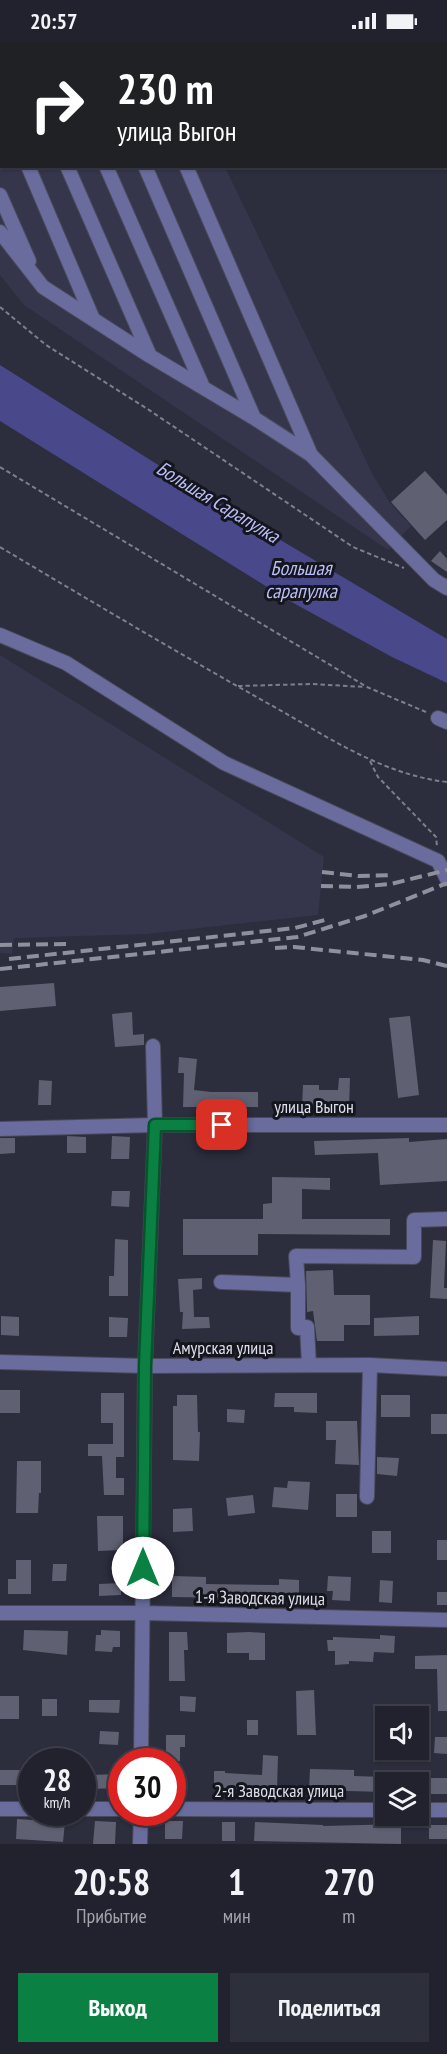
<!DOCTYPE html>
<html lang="ru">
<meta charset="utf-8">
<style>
body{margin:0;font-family:"PT Sans Narrow",sans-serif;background:#2d2f3a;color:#f1f3f6;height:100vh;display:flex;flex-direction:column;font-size:22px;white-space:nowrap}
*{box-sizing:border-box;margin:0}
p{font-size:20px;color:#a2a4aa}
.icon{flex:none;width:33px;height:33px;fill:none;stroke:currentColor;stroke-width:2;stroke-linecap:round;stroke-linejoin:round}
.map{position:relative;height:1802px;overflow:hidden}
.details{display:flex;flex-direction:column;background:#21222e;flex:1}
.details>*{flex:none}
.top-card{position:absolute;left:0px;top:0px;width:447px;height:126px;box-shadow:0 2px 4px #0004,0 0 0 2px #3e3f4a;background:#202124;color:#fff;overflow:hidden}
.controls{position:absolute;left:375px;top:1664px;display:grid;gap:12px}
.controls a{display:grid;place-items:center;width:54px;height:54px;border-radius:0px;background:#21222e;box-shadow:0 2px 4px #0004,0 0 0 2px #3e3f4a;font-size:30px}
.speed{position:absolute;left:18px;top:1706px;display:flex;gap:12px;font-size:30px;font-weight:700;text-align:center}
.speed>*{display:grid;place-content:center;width:78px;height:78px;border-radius:50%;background:#21222e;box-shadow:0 2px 4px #0004,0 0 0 2px #3e3f4a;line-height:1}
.speed small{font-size:15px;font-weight:400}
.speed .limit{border:9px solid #d22;background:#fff;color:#111}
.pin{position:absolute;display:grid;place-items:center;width:51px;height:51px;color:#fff;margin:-26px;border-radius:12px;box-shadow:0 3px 9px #0006}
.me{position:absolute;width:66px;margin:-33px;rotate:0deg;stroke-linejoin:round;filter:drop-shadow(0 0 4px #0008)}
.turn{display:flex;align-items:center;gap:21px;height:126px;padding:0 18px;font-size:27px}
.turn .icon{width:78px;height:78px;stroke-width:2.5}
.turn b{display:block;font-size:42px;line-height:51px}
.eta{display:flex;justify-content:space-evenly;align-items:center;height:102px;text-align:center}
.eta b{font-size:36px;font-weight:600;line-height:42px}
.primary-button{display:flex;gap:12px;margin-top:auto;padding:12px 18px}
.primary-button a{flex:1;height:69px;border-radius:0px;background:#0b8043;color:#fff;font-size:24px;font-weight:600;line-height:69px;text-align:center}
.primary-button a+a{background:#2d2f3a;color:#f1f3f6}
.status{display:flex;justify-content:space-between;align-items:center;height:42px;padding:0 30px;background:#21222e;direction:ltr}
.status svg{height:16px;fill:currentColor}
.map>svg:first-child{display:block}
.built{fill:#35364c}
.water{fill:#49488a}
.building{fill:#5f6072}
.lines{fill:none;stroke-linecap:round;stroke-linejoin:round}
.minor-casing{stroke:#484959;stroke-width:16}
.path{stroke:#7e7f8d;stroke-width:2;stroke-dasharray:4.5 3;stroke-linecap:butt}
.minor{stroke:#696c9c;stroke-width:14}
.rail{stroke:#8f909d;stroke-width:4;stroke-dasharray:12 6;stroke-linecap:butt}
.route-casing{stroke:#07532c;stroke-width:15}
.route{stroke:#0b8043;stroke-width:10}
.labels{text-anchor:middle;stroke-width:6;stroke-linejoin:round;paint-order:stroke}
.street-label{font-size:18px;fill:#dedfea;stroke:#15161d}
.water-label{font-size:20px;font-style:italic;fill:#babef8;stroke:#15161d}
</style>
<div class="status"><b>20:57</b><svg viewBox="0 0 49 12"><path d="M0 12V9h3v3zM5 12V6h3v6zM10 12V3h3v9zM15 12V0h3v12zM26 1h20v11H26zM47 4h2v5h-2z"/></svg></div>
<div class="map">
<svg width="447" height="1802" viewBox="0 0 447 1802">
<rect width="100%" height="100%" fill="#2c2d3d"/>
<path class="built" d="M0,0H166L167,1L2,2V124L225,125L373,433L390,461L411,484L388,508L24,263L0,233Z
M0,613L324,815L318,873L146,892L14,896L12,912L0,911Z"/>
<path class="water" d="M0,323L220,462L447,597V641L392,615L288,558L0,379Z"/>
<path class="building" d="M425,429L447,453V478L425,498L391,460Z
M440,509L447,517V530L431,519Z
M54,941L56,964L0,969V945Z
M132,970L133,993L144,992V1003L115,1005L112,972Z
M410,974L419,1053L398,1056L389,976Z
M179,1015L197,1017L194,1048L211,1050H258V1065H183L184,1031H178Z
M339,1036H350L349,1067L302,1065L303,1043H319V1048H338Z
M39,1038L52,1039L51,1063H38Z
M67,1094L86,1095V1111H67Z
M112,1094L130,1095L129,1117H111Z
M0,1096H15V1111L0,1112Z
M409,1096V1100L447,1097V1139L380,1143L378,1111L315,1113L314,1099Z
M272,1135L330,1136V1148L302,1147V1177H390V1193L258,1192V1213H183V1177H263V1162L272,1161Z
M112,1149H130L129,1165L111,1164Z
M115,1197L128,1198V1254H109V1234H114Z
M433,1198L446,1199L444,1246H447V1257L430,1256Z
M333,1228L334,1253H370V1283H344V1299H317L313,1269L307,1270L306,1229Z
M202,1236V1247L193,1248L194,1275H209L210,1286L182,1287L183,1270H180L178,1237Z
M1,1274L19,1275V1294L1,1293Z
M419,1274V1293L374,1294V1276Z
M109,1275L128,1276L127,1295H109Z
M0,1348H20V1371H0Z
M101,1351H124V1415H116V1436H124V1453H104L102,1414H88V1402H113V1381H101Z
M275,1351H317V1371L294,1370V1365H274Z
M177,1353H197L198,1390H200L199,1419L173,1418V1364H177Z
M381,1353H410V1375H381Z
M227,1367L245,1368L244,1381L227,1380Z
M431,1372H447V1392H431Z
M326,1379H357L359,1423L335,1422L336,1398H326Z
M377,1415L399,1416L397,1434L377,1432Z
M17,1419H41V1451H39L38,1471H16Z
M288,1439L310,1440L308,1468L272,1465L274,1445L287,1446Z
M336,1452H357V1475H336Z
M253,1453L255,1471L228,1474L226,1456Z
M192,1466L193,1489L173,1490V1467Z
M97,1474H123V1508L98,1509Z
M372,1489H391V1511H372Z
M437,1498H447V1518H437Z
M16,1518H31V1552H8V1537H16Z
M53,1522H67L66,1539H52Z
M172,1534L206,1535V1542L279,1543V1537L299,1538V1557L172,1555Z
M328,1534L351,1535L350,1559L332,1558L333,1549H327Z
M380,1538L393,1539L392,1561L379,1560Z
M121,1541V1553L99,1554V1542Z
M437,1550H447V1563H437Z
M24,1588L68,1589L67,1613L23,1608Z
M101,1588L120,1589V1605H113L112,1610L95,1609L96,1593H101Z
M169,1590H187L188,1608H184L185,1639H169Z
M249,1590L265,1591V1618H249V1611H227V1591Z
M380,1593L395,1594L394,1611L374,1610L373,1620L349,1619V1622L335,1623V1609H328L327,1598H333V1595L380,1597Z
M447,1613V1669H438L437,1627H415V1614Z
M314,1648L316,1693H297L296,1649Z
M0,1654H19V1677H0Z
M180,1654L196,1655L195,1670L180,1669Z
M42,1657H57V1674H42Z
M89,1658H120L119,1671L89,1670Z
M247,1678H258V1693H247Z
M100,1689L119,1690L118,1703L99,1702Z
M166,1693H185V1705H180V1719H166Z
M435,1695H447V1712L434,1711Z
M263,1713L278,1714L277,1748L214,1746V1729H225V1731L262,1733Z
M310,1727L354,1728V1734L386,1735V1750L309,1748Z
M0,1728H22V1743H0Z
M118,1732L119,1746L91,1747V1733Z
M172,1732L186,1733V1748H172Z
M431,1736H447V1752H431Z
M17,1777L65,1780L63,1800L16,1797Z
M95,1779L116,1780L115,1802H93Z
M165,1779H183L182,1797H165Z
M222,1780H235V1799H222Z
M255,1780L323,1783V1784L401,1782V1802L254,1799Z
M429,1783H447V1797H429Z"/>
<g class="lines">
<defs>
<path id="minor" d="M91,0V2
M132,0L133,2
M225,0L226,2
M39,2L41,0
M0,26L2,25
M0,58L2,62
M28,124L93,277
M67,124L150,314
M106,124L203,345
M145,124L254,376
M186,124L311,413L434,538L447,546
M0,153L29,219
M0,190L43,245L150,314L254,376L311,413
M0,593L66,621L224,721L438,819L447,837
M438,676L447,680
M0,1087L155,1083H447
M221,1240L298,1243L296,1214L414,1215V1178L447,1177
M298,1243V1286L307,1285L309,1323
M0,1320L145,1324L370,1323L447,1327
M367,1455L370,1323
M0,1571H143L447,1578
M141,1719L145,1324L155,1083L153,1004
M0,1767H32
M82,1767H122
M172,1767L386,1768
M418,1768H447
M140,1802L141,1770"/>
</defs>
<use href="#minor" class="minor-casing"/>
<path class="path" d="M0,265L46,303L146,366L353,505L404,526
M0,425L367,645L426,670
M0,505C89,558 178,611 269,662C327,694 380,732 447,740
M238,644L311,642L365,645
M370,719L378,735L436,795L437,804"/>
<use href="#minor" class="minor"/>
<path class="rail" d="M322,830L358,834L393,833
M321,844L356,845L391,842L447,828
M0,903L71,902
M275,906L294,905L423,918L447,924
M9,917L295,886L325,878
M0,927L297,895L365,874L447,841"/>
</g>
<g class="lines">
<defs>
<path id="route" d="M143,1526L145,1324L155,1083H222"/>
</defs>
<use href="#route" class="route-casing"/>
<use href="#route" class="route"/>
</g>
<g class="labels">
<g class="street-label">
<text x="314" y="1071">улица Выгон</text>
<text x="223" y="1312">Амурская улица</text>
<text transform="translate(260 1556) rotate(1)" y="6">1-я Заводская улица</text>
<text x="279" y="1755">2-я Заводская улица</text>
</g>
<g class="water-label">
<text transform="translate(218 460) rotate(31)" y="7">Большая Сарапулка</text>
<text x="301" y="533">Большая<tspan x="301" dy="23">сарапулка</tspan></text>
</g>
</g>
</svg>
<div class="controls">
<a><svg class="icon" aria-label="sound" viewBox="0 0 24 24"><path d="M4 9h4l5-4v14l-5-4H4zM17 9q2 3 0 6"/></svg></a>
<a><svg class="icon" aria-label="layers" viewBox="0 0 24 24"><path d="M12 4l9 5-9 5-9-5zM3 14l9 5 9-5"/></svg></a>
</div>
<div class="speed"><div>28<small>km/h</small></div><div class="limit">30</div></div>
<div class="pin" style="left:222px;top:1083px;background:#d93025"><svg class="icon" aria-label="arrive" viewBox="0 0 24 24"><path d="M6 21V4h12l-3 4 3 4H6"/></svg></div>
<svg class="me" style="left:143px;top:1526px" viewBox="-20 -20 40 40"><circle r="19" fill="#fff"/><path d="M0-13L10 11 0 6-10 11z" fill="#0b8043"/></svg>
<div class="top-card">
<div class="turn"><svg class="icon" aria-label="right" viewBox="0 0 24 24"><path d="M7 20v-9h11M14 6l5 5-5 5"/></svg><div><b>230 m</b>улица Выгон</div></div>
</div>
</div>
<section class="details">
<div class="eta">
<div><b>20:58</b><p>Прибытие</p></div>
<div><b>1</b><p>мин</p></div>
<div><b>270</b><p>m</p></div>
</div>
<div class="primary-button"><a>Выход</a><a>Поделиться</a></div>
</section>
